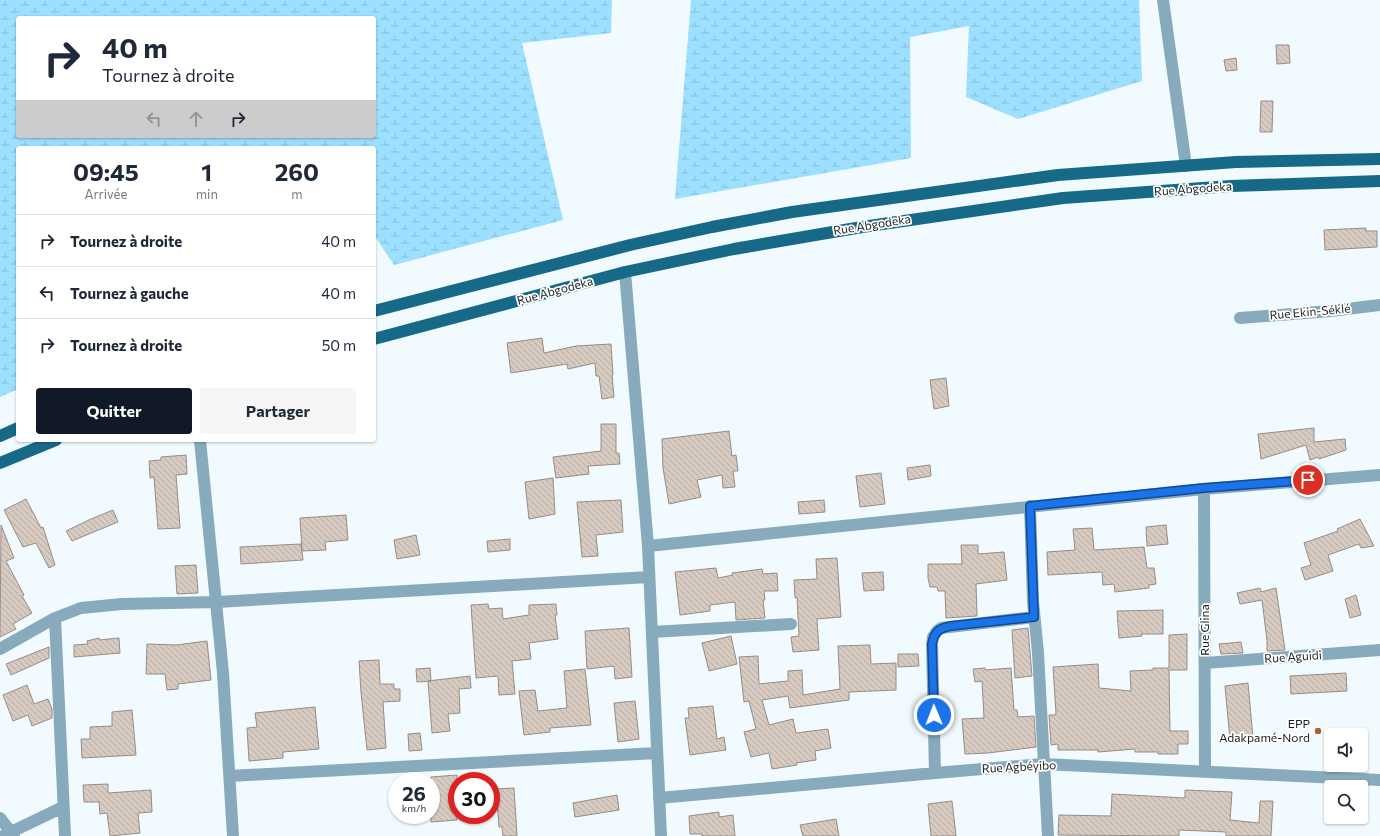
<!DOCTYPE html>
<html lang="fr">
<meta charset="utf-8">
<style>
body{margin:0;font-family:Commissioner,sans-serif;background:#f6f6f7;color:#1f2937;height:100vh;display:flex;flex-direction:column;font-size:15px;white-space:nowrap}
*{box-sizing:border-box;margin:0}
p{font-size:13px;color:#747a83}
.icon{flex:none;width:22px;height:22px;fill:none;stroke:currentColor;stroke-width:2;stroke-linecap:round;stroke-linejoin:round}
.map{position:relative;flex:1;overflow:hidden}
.sheet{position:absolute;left:16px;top:146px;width:360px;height:296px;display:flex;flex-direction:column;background:#fff;border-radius:4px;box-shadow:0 1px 3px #0004}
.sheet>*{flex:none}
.top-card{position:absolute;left:16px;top:16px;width:360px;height:122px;border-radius:4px;box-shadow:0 1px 3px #0004;background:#fff;color:#1f2937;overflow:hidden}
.fabs{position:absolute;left:1324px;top:728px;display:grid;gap:8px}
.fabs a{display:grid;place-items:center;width:44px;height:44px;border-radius:4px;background:#fff;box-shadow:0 1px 3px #0004;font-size:20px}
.speed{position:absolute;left:388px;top:772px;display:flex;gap:8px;font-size:20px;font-weight:700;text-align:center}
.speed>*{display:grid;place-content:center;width:52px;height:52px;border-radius:50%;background:#fff;box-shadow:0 1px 3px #0004;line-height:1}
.speed small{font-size:10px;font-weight:400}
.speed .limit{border:6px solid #d22;background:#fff;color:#111}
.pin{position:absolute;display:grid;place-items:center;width:34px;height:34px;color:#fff;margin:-17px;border:2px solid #fff;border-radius:50%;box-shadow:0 1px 4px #0007}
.me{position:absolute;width:44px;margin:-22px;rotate:359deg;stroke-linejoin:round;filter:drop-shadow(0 0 3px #0008)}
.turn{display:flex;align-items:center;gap:14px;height:84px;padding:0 20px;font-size:18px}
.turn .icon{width:52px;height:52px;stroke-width:2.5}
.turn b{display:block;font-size:28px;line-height:34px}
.lanes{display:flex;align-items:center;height:38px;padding:0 20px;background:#0003;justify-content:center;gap:20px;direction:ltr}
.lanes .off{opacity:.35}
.eta{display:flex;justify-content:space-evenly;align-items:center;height:68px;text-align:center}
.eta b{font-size:24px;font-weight:700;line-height:28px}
.cta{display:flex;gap:8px;margin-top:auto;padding:8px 20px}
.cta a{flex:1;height:46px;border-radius:4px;background:#111827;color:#fff;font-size:16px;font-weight:700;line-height:46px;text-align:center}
.cta a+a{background:#f6f6f7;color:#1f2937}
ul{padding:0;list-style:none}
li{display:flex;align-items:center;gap:12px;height:52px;padding:0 20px;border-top:1px solid #e0e1e3}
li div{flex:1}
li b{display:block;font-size:15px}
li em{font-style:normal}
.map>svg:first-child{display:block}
.wetland{fill:url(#wetland-marsh);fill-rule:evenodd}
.building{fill:url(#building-back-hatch);stroke:#978c84}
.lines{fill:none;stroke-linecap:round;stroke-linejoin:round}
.street{stroke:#87abbc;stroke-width:12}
.primary{stroke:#176988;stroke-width:12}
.route-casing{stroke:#114b97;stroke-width:10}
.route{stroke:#1a73e8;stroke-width:7}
.poi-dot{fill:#a3642c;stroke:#fff;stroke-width:1.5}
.labels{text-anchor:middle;stroke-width:3.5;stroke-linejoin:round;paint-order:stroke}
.street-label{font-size:12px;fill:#181d1f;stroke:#fff}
.poi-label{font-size:12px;fill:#181d1f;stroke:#fff;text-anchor:end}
</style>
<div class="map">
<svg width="1380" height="836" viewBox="0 0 1380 836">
<defs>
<pattern id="wetland-marsh" width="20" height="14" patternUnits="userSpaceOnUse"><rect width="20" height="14" fill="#9cdfff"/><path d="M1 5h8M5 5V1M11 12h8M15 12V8" fill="none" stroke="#86bfda"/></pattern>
<pattern id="building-back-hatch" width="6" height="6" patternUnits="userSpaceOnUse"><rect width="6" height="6" fill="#d6cac1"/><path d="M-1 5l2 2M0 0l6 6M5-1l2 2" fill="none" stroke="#b7ada5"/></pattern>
</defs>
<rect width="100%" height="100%" fill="#f1fafe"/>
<path class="wetland" d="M0,0H612L611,33L522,43L563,220L394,265L374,235V148H18V389L0,397ZM18,18H374V136H18Z
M691,0H1139L1142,81L1018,119L966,97L969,26L910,37L911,158L675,199Z"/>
<path class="building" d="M1276,45H1289L1290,63L1277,64Z
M1236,58L1237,70L1226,71L1224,60Z
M1261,101H1273L1272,132H1260Z
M1366,228V231H1377V247L1325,250L1324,230Z
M542,338L544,353L576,346L611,344L613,375H612L614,397L602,399L599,376H596L595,363L568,369L567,364L511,373L507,343Z
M946,378L949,406L934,409L930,380Z
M601,424H616V453H619L620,464L588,466L589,474L556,478L553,457L601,451Z
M1314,428V442L1345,439L1346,450L1319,459L1318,457L1310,460L1306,445L1261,459L1258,434Z
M729,431L732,456L736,455L738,471H733L735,487L723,488L722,475L697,480L701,497L669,504L663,468L662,439Z
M186,455L187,474L176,475L180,528L158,529L154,477L150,478L149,461L161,460V457Z
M930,465L931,476L908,480L907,468Z
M881,473L885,504L860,507L856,476Z
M553,478L555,514L529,519L525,482Z
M26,499L41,528L43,527L55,565L49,568L36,543L23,547L4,510Z
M621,500L623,532L596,535L598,556L582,557L577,502Z
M824,500L825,512L799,514L798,502Z
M113,510L118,522L72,541L66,531L91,519Z
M346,515L348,540L325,542L326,550L302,551L300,518Z
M1360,519L1374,546L1361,548L1359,544L1328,555L1333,571L1305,580L1301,568L1311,565L1304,543L1338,531L1337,529Z
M1,525L14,558L6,561L24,595L22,596L32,613L13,624L16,629L0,637Z
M1166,525L1168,544L1147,546L1146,527Z
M1092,528L1094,550L1144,547L1147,568H1154L1156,584L1149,585V588L1115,592L1114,584L1103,585L1102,572L1048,575L1047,552L1075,550L1073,529Z
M416,535L420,555L397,559L394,540Z
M510,539V550L488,552L487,541Z
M301,544L303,560L241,564L240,547Z
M961,545H978V554L1004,552L1007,580L976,584L977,616L946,618L945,591H938L937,587H930L928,578V564H962Z
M837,558L841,617L817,619L819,650L793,652L791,637L799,636L797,597L795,598L794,580L817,579L816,559Z
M196,565L198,593L177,594L175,566Z
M716,568L718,578L733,575L732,573L762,569L763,574L777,573L778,591H764L765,600H763L765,618L736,620L735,602L710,605V611L680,615L675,572Z
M883,572L884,590L864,591L862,573Z
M1260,588L1261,592L1276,588L1285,650L1267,651V640L1262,600L1240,604L1237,593Z
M1356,595L1361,615L1350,618L1345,599Z
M488,604L489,609L502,608L503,619L529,615V605L556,604L557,615H555L558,639L529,643L531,659L512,661L515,694L499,695L498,676L476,678L471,605Z
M1163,610V634H1141L1142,636L1119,638L1117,611Z
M629,628L632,677L615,679L614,666L587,669L585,631Z
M1028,628L1032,676L1015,678L1012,630Z
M1187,634V670H1169L1170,731H1188V744H1178V754H1158V752H1135V749L1098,752V750H1058V744L1051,745L1049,715H1055L1056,713L1053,667L1098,664L1099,688L1131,691L1130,671L1153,670V668H1169V635Z
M731,636L737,664L709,671L702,643Z
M99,638V640L119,638L120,653L74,657V645L88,644L87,641Z
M207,641L211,680L178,684V689L167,690L165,674H146L147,644L176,645Z
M1241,642L1243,653L1221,654L1219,644Z
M870,645L871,664L896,663V690L849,692V700L790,708L788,696L762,700L769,725L793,719L796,733L828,729L831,748L815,751L816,760L796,763L797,765L772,769L769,753L751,757L744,732L756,729L749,701L744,702L739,657L758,656L759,684L788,681V671L802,670L803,695L840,689L838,646Z
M49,647V658L11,675L6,664Z
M898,654H918L919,666L898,667Z
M379,660L380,684H394V689H400V701L383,702L386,748L367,750L361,692L359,661Z
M430,668L431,681L417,682L416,669Z
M985,668V670L1011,668L1014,710H1017L1018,717L1034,716L1036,747L988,753L965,754L962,719L984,718L982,681L975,682L973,669Z
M585,669L591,725L550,728V732L524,735L519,691L535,690L538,711L567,708L564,671Z
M1346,673L1347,691L1291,694L1290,676Z
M470,676L471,688L459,689L460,713L448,714L450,731L432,733L428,681Z
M1248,683L1253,738L1230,740L1225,686Z
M27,685L34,704L48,699L52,709V718L32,726L28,715L13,721L3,695Z
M635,701L639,739L618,742L614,703Z
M713,706L717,739L724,737L726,750L690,755L685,718H689L688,708Z
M315,707L319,749L283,752V758L249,761L247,728L257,727L255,713Z
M132,710L136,755L82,758L81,739H90V727L112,726V712Z
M420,733L422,750L409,751L408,734Z
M457,775V820L431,822V777Z
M108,784V793L151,790L152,812L138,813L140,833L110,836L107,813L100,814L99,802H84L83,785Z
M514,788L517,836H503L502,827H499L496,789Z
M1185,790L1232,792L1230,820L1259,823L1260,801H1273L1271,836H1226V832L1179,830V836L1058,835L1059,815L1111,816L1112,794L1185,798Z
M617,795L619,810L575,817L573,803Z
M952,801L956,836H931L928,804Z
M719,812V817L733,815L735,836H702V834H690L689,816Z
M836,819L839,836H803L800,825Z"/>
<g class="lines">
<path class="street" d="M1163,0L1186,166
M625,272L648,546L661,836
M1240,318L1330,311L1380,305
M200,440L223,673L233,836
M1204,489L1205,772
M1030,506L1033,601L1038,653L1048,836
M648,546L1204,489L1380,475
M55,618L65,836
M652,632L791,624
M0,649L55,618L81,608L122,604L217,602L649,577
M1205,663L1380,650
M935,773L932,644L933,637L937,631L941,628L1034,617
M230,776L657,753
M659,798L935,773L1043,764L1380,780
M0,818L14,836
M3,836L63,807"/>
<path class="primary" d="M374,311L630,245L712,227L792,212L1058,175L1236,162L1380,159
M374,339L625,272L734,249L862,227L1063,198L1231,186L1380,181
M0,436L18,428
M0,463L56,440"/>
</g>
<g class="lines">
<defs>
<path id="route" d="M934,715L932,644C934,632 939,628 951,626L1034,617L1030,506L1204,488L1308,480"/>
</defs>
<use href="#route" class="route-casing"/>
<use href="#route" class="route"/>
</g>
<circle class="poi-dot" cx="1318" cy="731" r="4"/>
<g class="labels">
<g class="street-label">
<text transform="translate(1193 189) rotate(-4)" y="4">Rue Abgodeka</text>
<text transform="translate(872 225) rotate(-9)" y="4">Rue Abgodeka</text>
<text transform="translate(555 291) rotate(-15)" y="4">Rue Abgodeka</text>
<text transform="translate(1310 312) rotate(-5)" y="4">Rue Ekin-Séklé</text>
<text transform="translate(1205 630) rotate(-90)" y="4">Rue Glina</text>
<text transform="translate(1293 657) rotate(-4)" y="4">Rue Aguidi</text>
<text transform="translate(1019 767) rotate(-3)" y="4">Rue Agbéyibo</text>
</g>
<g class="poi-label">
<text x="1310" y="728">EPP<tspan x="1310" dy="14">Adakpamé-Nord</tspan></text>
</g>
</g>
</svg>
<div class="fabs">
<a><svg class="icon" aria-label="sound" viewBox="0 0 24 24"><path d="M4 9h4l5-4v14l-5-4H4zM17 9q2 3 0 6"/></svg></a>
<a><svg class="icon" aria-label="search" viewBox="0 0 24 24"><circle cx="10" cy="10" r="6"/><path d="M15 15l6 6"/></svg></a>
</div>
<div class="speed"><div>26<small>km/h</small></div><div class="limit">30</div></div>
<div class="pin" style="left:1308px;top:480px;background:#d93025"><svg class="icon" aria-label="arrive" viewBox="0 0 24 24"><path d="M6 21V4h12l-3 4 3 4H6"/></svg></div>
<svg class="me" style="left:934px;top:715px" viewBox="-20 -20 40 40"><circle r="17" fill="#1a73e8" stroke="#fff" stroke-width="3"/><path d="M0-11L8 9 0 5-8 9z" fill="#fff"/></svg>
<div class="top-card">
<div class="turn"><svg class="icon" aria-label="right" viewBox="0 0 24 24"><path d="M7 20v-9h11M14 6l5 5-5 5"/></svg><div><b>40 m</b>Tournez à droite</div></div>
<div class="lanes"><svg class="icon off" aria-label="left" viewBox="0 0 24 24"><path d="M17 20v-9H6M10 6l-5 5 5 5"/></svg><svg class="icon off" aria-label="ahead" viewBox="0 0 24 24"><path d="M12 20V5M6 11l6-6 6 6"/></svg><svg class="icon" aria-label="right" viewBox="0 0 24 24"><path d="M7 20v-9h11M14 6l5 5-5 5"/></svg></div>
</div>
<section class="sheet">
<div class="eta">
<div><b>09:45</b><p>Arrivée</p></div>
<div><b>1</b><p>min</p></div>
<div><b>260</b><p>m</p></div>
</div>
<ul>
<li><svg class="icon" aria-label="right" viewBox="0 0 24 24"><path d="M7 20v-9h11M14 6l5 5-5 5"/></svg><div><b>Tournez à droite</b></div><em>40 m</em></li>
<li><svg class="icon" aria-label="left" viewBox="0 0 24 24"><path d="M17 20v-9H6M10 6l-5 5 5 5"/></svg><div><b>Tournez à gauche</b></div><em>40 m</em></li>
<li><svg class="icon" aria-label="right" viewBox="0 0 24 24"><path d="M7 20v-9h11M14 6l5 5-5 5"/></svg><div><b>Tournez à droite</b></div><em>50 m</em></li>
</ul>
<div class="cta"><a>Quitter</a><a>Partager</a></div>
</section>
</div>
